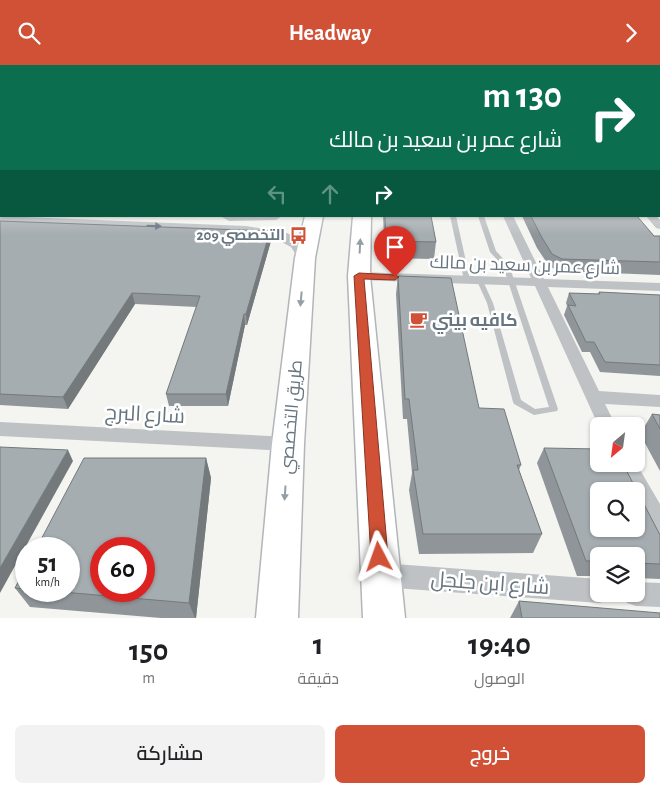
<!DOCTYPE html>
<html lang="ar">
<meta charset="utf-8">
<style>
body{margin:0;font-family:"Alegreya Sans",Cairo,sans-serif;background:#f2f2f2;color:#202124;direction:rtl;height:100vh;display:flex;flex-direction:column;font-size:19px;white-space:nowrap}
*{box-sizing:border-box;margin:0}
p{font-size:16px;color:#757577}
.icon{flex:none;width:28px;height:28px;fill:none;stroke:currentColor;stroke-width:2;stroke-linecap:round;stroke-linejoin:round}
.map{position:relative;height:553px;overflow:hidden;direction:ltr}
.drawer{display:flex;flex-direction:column;background:#fff;flex:1}
.drawer>*{flex:none}
.top-card{position:absolute;left:0px;top:0px;width:660px;height:152px;box-shadow:0 1px 4px #0004;direction:rtl;background:#0b6e4f;color:#fff;overflow:hidden}
.needle{width:32px;rotate:209deg}
.controls{position:absolute;left:590px;top:352px;display:grid;gap:10px}
.controls a{display:grid;place-items:center;width:55px;height:55px;border-radius:8px;background:#fff;box-shadow:0 1px 4px #0004;font-size:25px}
.speed{position:absolute;left:15px;top:472px;display:flex;gap:10px;font-size:25px;font-weight:700;text-align:center}
.speed>*{display:grid;place-content:center;width:65px;height:65px;border-radius:50%;background:#fff;box-shadow:0 1px 4px #0004;line-height:1}
.speed small{font-size:12px;font-weight:400}
.speed .limit{border:8px solid #d22;background:#fff;color:#111}
.pin{position:absolute;display:grid;place-items:center;width:42px;height:42px;color:#fff;margin:-51px -21px;border-radius:50% 50% 50% 0;rotate:-45deg;box-shadow:0 0 5px #0007}
.pin .icon{rotate:45deg}
.me{position:absolute;width:55px;margin:-28px;rotate:356deg;stroke-linejoin:round;filter:drop-shadow(0 0 4px #0008)}
.turn{display:flex;align-items:center;gap:18px;height:105px;padding:0 15px;font-size:22px}
.turn .icon{width:65px;height:65px;stroke-width:2.5}
.turn b{display:block;font-size:35px;line-height:42px}
.lanes{display:flex;align-items:center;height:48px;padding:0 15px;background:#0003;justify-content:center;gap:25px;direction:ltr}
.lanes .off{opacity:.35}
.eta{display:flex;justify-content:space-evenly;align-items:center;height:85px;text-align:center}
.eta b{font-size:30px;font-weight:600;line-height:35px}
.action{display:flex;gap:10px;margin-top:auto;padding:10px 15px}
.action a{flex:1;height:58px;border-radius:8px;background:#d05135;color:#fff;font-size:20px;font-weight:600;line-height:58px;text-align:center}
.action a+a{background:#f2f2f2;color:#202124}
header{display:flex;justify-content:space-between;align-items:center;height:65px;padding:0 15px;background:#d05135;color:#fff;font-size:22px;font-weight:600}
.map>svg:first-child{display:block}
.lines{fill:none;stroke-linecap:round;stroke-linejoin:round}
.primary-casing{stroke:#b2b6b9;stroke-width:3}
.service{fill:#bec2c5;fill-rule:evenodd}
.minor{fill:#bec2c5;fill-rule:evenodd}
.tertiary{fill:#bec2c5;fill-rule:evenodd}
.primary{fill:#fff;fill-rule:evenodd}
.wall{fill:#8f9598}
.shaded-wall{fill:#74797c}
.building{fill:#a6adb1;stroke:#74797c;fill-rule:evenodd}
.oneway{fill:#66757f}
.oneway2{fill:#949ea5}
.route{fill:#d05135;stroke:#873522}
.labels{text-anchor:middle;stroke-width:5;stroke-linejoin:round;paint-order:stroke}
.far-poi-label{font-size:15px;font-weight:bold;fill:#66757f;stroke:#fff;text-anchor:end}
.street-label{font-size:18px;fill:#66757f;stroke:#fff}
.poi-label{font-size:18px;font-weight:bold;fill:#66757f;stroke:#fff;text-anchor:start}
.near-street-label{font-size:21px;fill:#66757f;stroke:#fff}
</style>
<header><svg class="icon" aria-label="forward" viewBox="0 0 24 24"><path d="M9 5l7 7-7 7"/></svg>Headway<svg class="icon" aria-label="search" viewBox="0 0 24 24"><circle cx="10" cy="10" r="6"/><path d="M15 15l6 6"/></svg></header>
<div class="map">
<svg width="660" height="553" viewBox="0 0 660 553">
<rect width="100%" height="100%" fill="#f4f4f1"/>
<g class="lines">
<defs>
<path id="primary" d="M305,151H323L315,193L304,379L298,553H256L272,379L295,193Z
M353,151H371L370,211L405,553H363L348,211Z"/>
</defs>
<use href="#primary" class="primary-casing"/>
<path class="service" d="M450,151H456L470,215L469,216L467,217L464,215Z
M478,151H484L496,186L509,200L558,344L557,346L534,350L514,339L513,337L487,238L477,216L478,215H482L483,216L493,238L521,335L535,344L549,342L503,201L490,187Z"/>
<path class="minor" d="M503,151H513L544,214L660,218V226L548,222L599,326L660,330V342L605,339L616,361L599,362L535,221L359,215L353,211L359,207L531,213Z
M646,151H657L660,155V164L656,163Z
M0,357L288,372L295,374L297,379L295,384L288,386L0,371Z
M636,398L660,439V470L652,467L636,436V426H631L617,399Z
M381,498L599,514V529H610L608,535L599,538L381,522L373,518L369,510L373,502Z
M636,517L660,518V542L636,541L627,538L624,529H636Z"/>
<path class="tertiary" d="M0,151L246,161L287,168L302,176L312,193L310,196H300L291,182L278,175L246,169L0,159Z
M282,151L276,155L229,156L222,152Z"/>
<use href="#primary" class="primary"/>
</g>
<path class="wall" d="M0,93H1V135H0Z
M659,116H660V150L659,149Z
M383,151H431L436,177L434,194L385,193Z
M522,151H637L654,171H660V210L558,206L549,201L537,183Z
M0,156L270,166L271,176L247,260H245L228,341H169L166,329L197,242L135,239L68,344L0,340Z
M398,211L479,343L521,400L519,405L542,469L533,488L419,489L409,425L412,408L407,354H403L396,229Z
M599,227L660,230V311L600,307L590,287H582L564,250L567,241L566,238L569,228L598,229Z
M652,349L660,350V406L640,369Z
M544,383L660,470V514L636,513V491H599V511H577L537,398Z
M206,393L211,413L196,553H161L30,542L15,523L26,502V526H69Z
M519,536L660,553H510Z"/>
<path class="shaded-wall" d="M270,166L271,176L247,260L246,249Z
M132,228L135,239L68,344L63,332Z
M244,249L245,260L228,341L226,329Z
M68,385L73,396L0,528V503Z
M206,393L211,413L196,553H195L189,538Z"/>
<path class="building" d="M0,93H1V121H0Z
M659,116H660V135L659,134Z
M385,151H431L436,177L386,176Z
M531,151H637L654,171H660V197L562,194L552,189L541,171Z
M0,156L270,166L246,249H244L226,329H166L200,231L132,228L63,332L0,329Z
M398,211L451,213L479,343L504,344L521,400H517L542,469H423L413,405H418L409,334H405Z
M599,227L660,230V300L605,297L594,277H586L568,240L576,241L569,228L600,229Z
M652,349L660,350V364Z
M0,382L68,385L0,503Z
M544,383L599,384V399H623L660,470V499L636,498V491H599V496H586ZM599,426H636V464H599Z
M84,393H206L189,538L51,526H69V484H36ZM101,484H144V526H101Z
M26,502V524L15,523Z
M519,536L660,548V553H522Z"/>
<defs><path id="oneway-solid" d="M-6-.8H1V-3.2L6.5 0L1 3.2V.8H-6Z" transform="scale(1.25)"/></defs>
<use class="oneway" href="#oneway-solid" transform="translate(154 161) rotate(2)"/>
<g class="oneway2">
<use href="#oneway-solid" transform="translate(360 181) rotate(-87)"/>
<use href="#oneway-solid" transform="translate(301 234) rotate(95)"/>
<use href="#oneway-solid" transform="translate(285 428) rotate(94)"/>
</g>
<linearGradient id="sky" x2="0" y2="1"><stop stop-color="#94bada"/><stop offset="0.55" stop-color="#fafaf9"/><stop offset="1" stop-color="#fafaf9" stop-opacity="0"/></linearGradient>
<rect width="660" height="170" fill="url(#sky)"/>
<path class="route" d="M359,208L395,210L399,212L395,215L364,214L388,492L385,498L379,500L373,498L371,492L354,211Z"/>
<defs>
<symbol id="bus-bare" viewBox="-9 -9 18 18"><path d="M-5-6H5V4H4V6H2V4H-2V6H-4V4H-5ZM-3.5-4V0h7V-4ZM-3.5 1.2v1.5H-2V1.2ZM2 1.2v1.5H3.5V1.2Z" fill="#d05135" stroke="#fff" stroke-width="2.5" paint-order="stroke"/></symbol>
<symbol id="cafe-bare" viewBox="-9 -9 18 18"><path d="M-5.5-4.5H6V0H3Q3 3.5 0 3.5H-2.5Q-5.5 3.5-5.5 0ZM3-3.2v2h1.7v-2ZM-6 4.5H4V6H-6Z" fill="#d05135" stroke="#fff" stroke-width="2.5" paint-order="stroke"/></symbol>
</defs>
<g fill-rule="evenodd">
<use href="#bus-bare" x="286" y="158" width="25" height="25"/>
<use href="#cafe-bare" x="406" y="242" width="25" height="25"/>
</g>
<g class="labels">
<g class="far-poi-label">
<text x="285" y="175">التخصصي 209</text>
</g>
<g class="street-label">
<text transform="translate(525 200) rotate(2)" y="6">شارع عمر بن سعيد بن مالك</text>
<text transform="translate(291 352) rotate(-85)" y="6">طريق التخصصي</text>
</g>
<g class="poi-label">
<text x="432" y="261">كافيه بيني</text>
</g>
<g class="near-street-label">
<text transform="translate(145 349) rotate(3)" y="7">شارع البرج</text>
<text transform="translate(490 518) rotate(4)" y="7">شارع ابن جلجل</text>
</g>
</g>
</svg>
<div class="controls">
<a><svg class="needle" viewBox="-14 -14 28 28"><path d="M0-13l5 13h-10z" fill="#e53935"/><path d="M0 13l5-13h-10z" fill="#757577"/></svg></a>
<a><svg class="icon" aria-label="search" viewBox="0 0 24 24"><circle cx="10" cy="10" r="6"/><path d="M15 15l6 6"/></svg></a>
<a><svg class="icon" aria-label="layers" viewBox="0 0 24 24"><path d="M12 4l9 5-9 5-9-5zM3 14l9 5 9-5"/></svg></a>
</div>
<div class="speed"><div>51<small>km/h</small></div><div class="limit">60</div></div>
<div class="pin" style="left:395px;top:212px;background:#d93025"><svg class="icon" aria-label="arrive" viewBox="0 0 24 24"><path d="M6 21V4h12l-3 4 3 4H6"/></svg></div>
<svg class="me" style="left:379px;top:492px" viewBox="-20 -20 40 40"><path d="M0-17L14 15 0 8-14 15z" fill="#d05135" stroke="#fff" stroke-width="4"/></svg>
<div class="top-card">
<div class="turn"><svg class="icon" aria-label="right" viewBox="0 0 24 24"><path d="M7 20v-9h11M14 6l5 5-5 5"/></svg><div><b>130 m</b>شارع عمر بن سعيد بن مالك</div></div>
<div class="lanes"><svg class="icon off" aria-label="left" viewBox="0 0 24 24"><path d="M17 20v-9H6M10 6l-5 5 5 5"/></svg><svg class="icon off" aria-label="ahead" viewBox="0 0 24 24"><path d="M12 20V5M6 11l6-6 6 6"/></svg><svg class="icon" aria-label="right" viewBox="0 0 24 24"><path d="M7 20v-9h11M14 6l5 5-5 5"/></svg></div>
</div>
</div>
<section class="drawer">
<div class="eta">
<div><b>19:40</b><p>الوصول</p></div>
<div><b>1</b><p>دقيقة</p></div>
<div><b>150</b><p>m</p></div>
</div>
<div class="action"><a>خروج</a><a>مشاركة</a></div>
</section>
